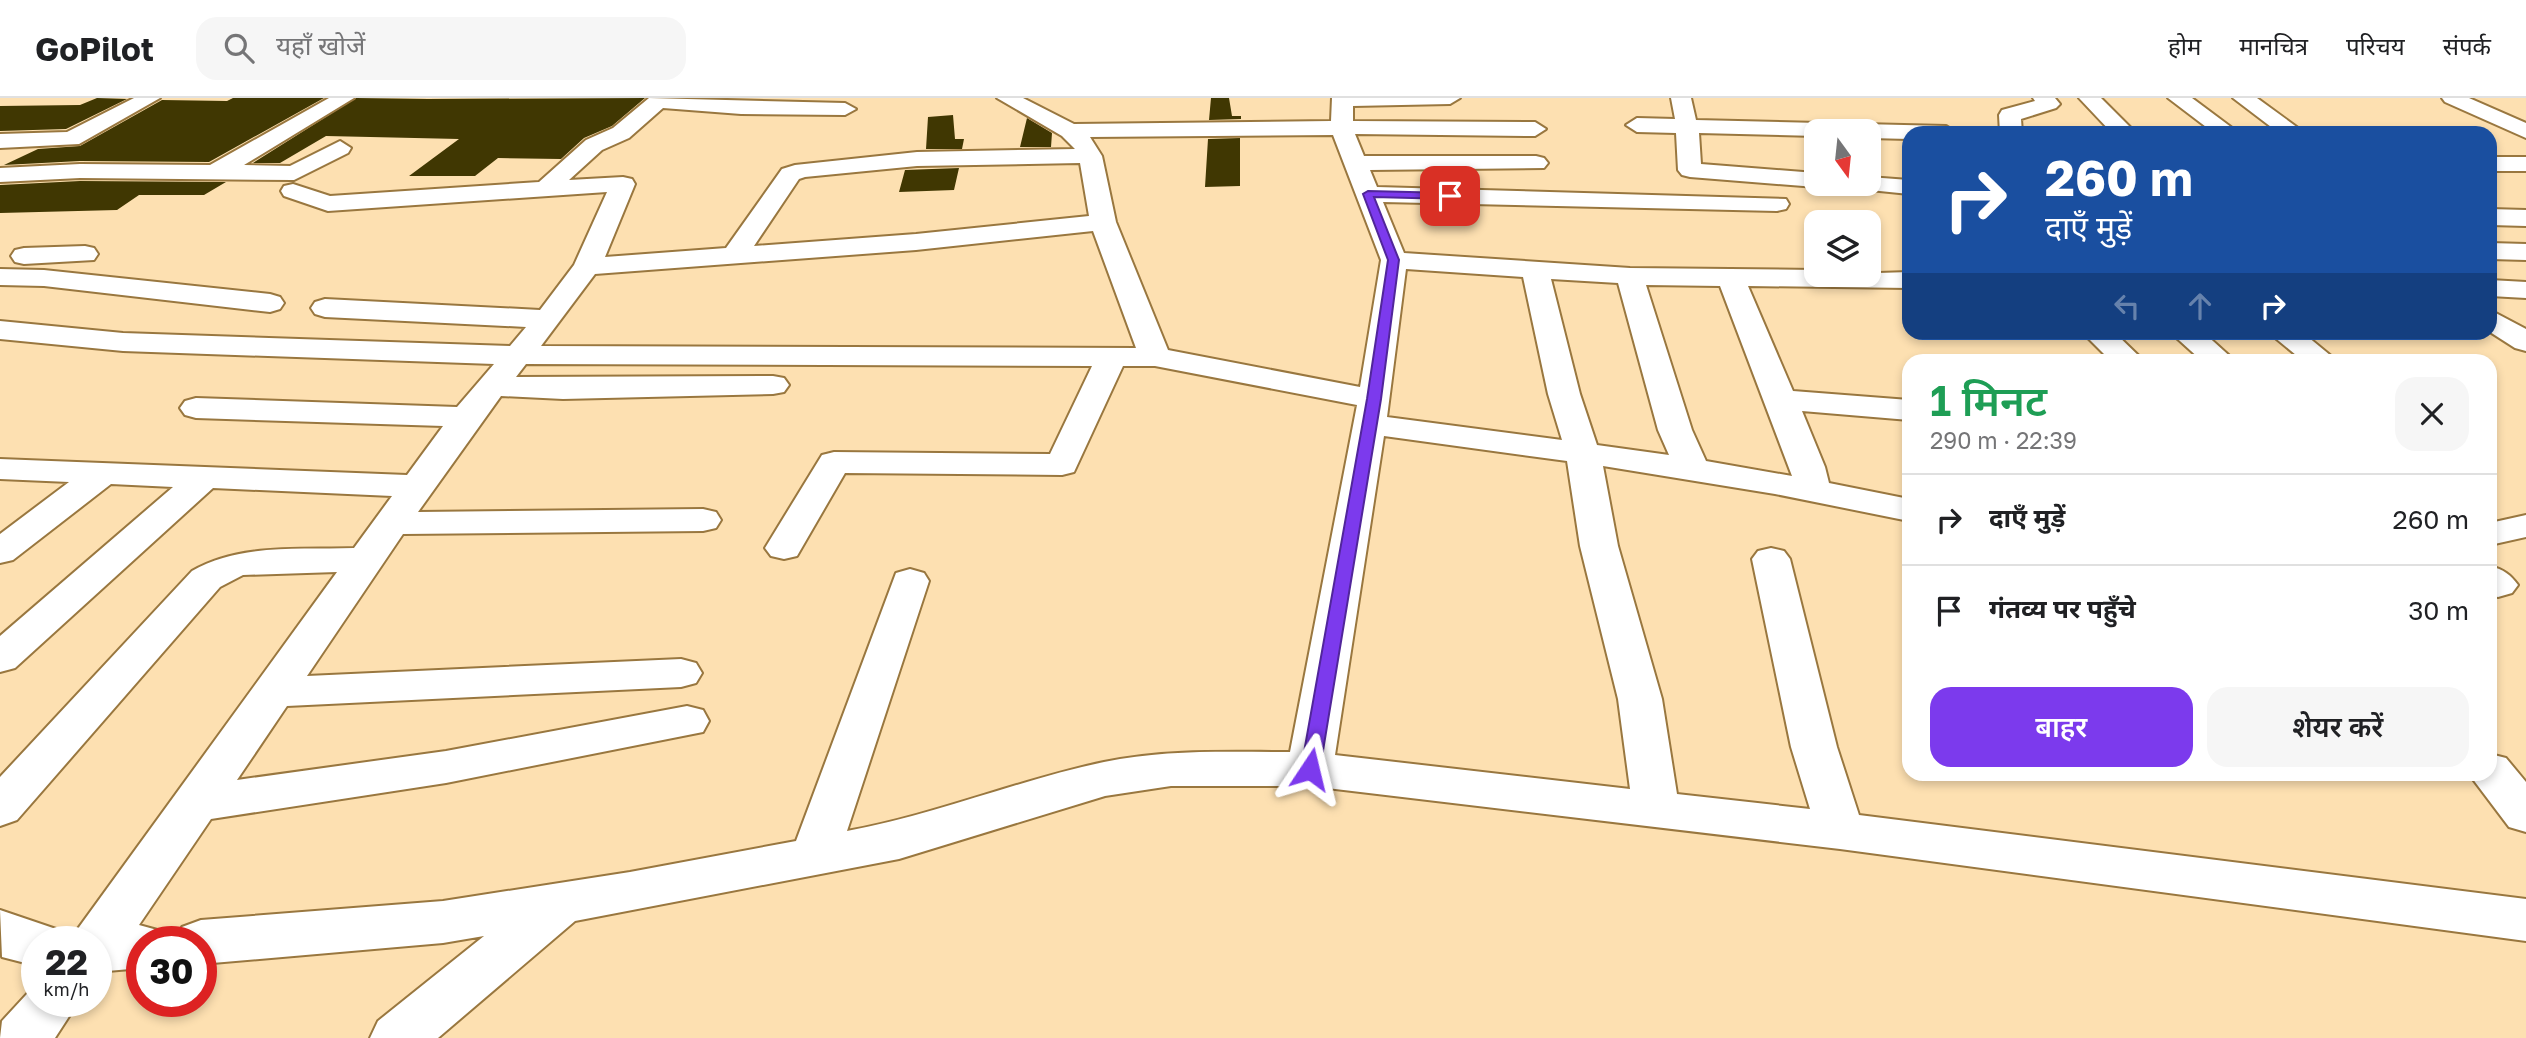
<!DOCTYPE html>
<html lang="hi">
<meta charset="utf-8">
<style>
body{margin:0;font-family:"Golos Text","Noto Sans Devanagari",sans-serif;background:#f6f6f6;color:#202124;height:100vh;display:flex;flex-direction:column;font-size:26px;white-space:nowrap}
*{box-sizing:border-box;margin:0}
p{font-size:23px;color:#757577}
.icon{flex:none;width:38px;height:38px;fill:none;stroke:currentColor;stroke-width:2;stroke-linecap:round;stroke-linejoin:round}
.map{position:relative;flex:1;overflow:hidden}
.sheet{position:absolute;left:1902px;top:256px;width:595px;height:427px;display:flex;flex-direction:column;background:#fff;border-radius:21px;box-shadow:0 4px 10px #0003}
.sheet>*{flex:none}
.guide{position:absolute;left:1902px;top:28px;width:595px;height:214px;border-radius:21px;box-shadow:0 4px 10px #0003;background:#1a4fa0;color:#fff;overflow:hidden}
.needle{width:46px;rotate:165deg}
.fabs{position:absolute;left:1804px;top:21px;display:grid;gap:14px}
.fabs a{display:grid;place-items:center;width:77px;height:77px;border-radius:14px;background:#fff;box-shadow:0 4px 10px #0003;font-size:35px}
.speed{position:absolute;left:21px;top:828px;display:flex;gap:14px;font-size:35px;font-weight:700;text-align:center}
.speed>*{display:grid;place-content:center;width:91px;height:91px;border-radius:50%;background:#fff;box-shadow:0 4px 10px #0003;line-height:1}
.speed small{font-size:18px;font-weight:400}
.speed .limit{border:10px solid #d22;background:#fff;color:#111}
.pin{position:absolute;display:grid;place-items:center;width:60px;height:60px;color:#fff;margin:-30px;border-radius:14px;box-shadow:0 4px 10px #0006}
.me{position:absolute;width:77px;margin:-38px;rotate:10deg;stroke-linejoin:round;filter:drop-shadow(0 0 5px #0008)}
.turn{display:flex;align-items:center;gap:24px;height:147px;padding:0 28px;font-size:32px}
.turn .icon{width:91px;height:91px;stroke-width:2.5}
.turn b{display:block;font-size:49px;line-height:60px}
.lanes{display:flex;align-items:center;height:66px;padding:0 28px;background:#0003;justify-content:center;gap:35px;direction:ltr}
.lanes .off{opacity:.35}
.round{display:grid;place-items:center;flex:none;width:74px;height:74px;border-radius:21px;background:#f6f6f6}
.overview{display:flex;align-items:center;justify-content:space-between;height:119px;padding:0 28px}
h1{font-size:42px;font-weight:600;line-height:52px;color:#1e9e55}
.action{display:flex;gap:14px;margin-top:auto;padding:14px 28px}
.action a{flex:1;height:80px;border-radius:21px;background:#7c3aed;color:#fff;font-size:28px;font-weight:600;line-height:80px;text-align:center}
.action a+a{background:#f6f6f6;color:#202124}
ul{padding:0;list-style:none}
li{display:flex;align-items:center;gap:21px;height:91px;padding:0 28px;border-top:2px solid #e0e0e0}
li div{flex:1}
li b{display:block;font-size:26px}
li em{font-style:normal}
header{display:flex;align-items:center;gap:42px;box-sizing:border-box;height:98px;padding:0 35px;background:#fff;border-bottom:2px solid #e0e0e0}
header strong{font-size:33px}
nav{display:flex;gap:38px;margin-inline-start:auto;font-size:24px}
.search{width:490px;height:63px;background:#f6f6f6;display:flex;align-items:center;gap:18px;box-sizing:border-box;padding:0 24px;border-radius:21px;color:#757577;font-size:26px}
.map>svg:first-child{display:block}
.building{fill:#403702}
.lines{fill:none;stroke-linecap:round;stroke-linejoin:round}
.minor-casing{stroke:#99773f;stroke-width:4}
.minor{fill:#fff;fill-rule:evenodd}
.route{fill:#7c3aed;stroke:#51269a;stroke-width:2}
</style>
<header>
<strong>GoPilot</strong>
<div class="search"><svg class="icon" aria-label="search" viewBox="0 0 24 24"><circle cx="10" cy="10" r="6"/><path d="M15 15l6 6"/></svg>यहाँ खोजें</div>
<nav><a>होम</a><a>मानचित्र</a><a>परिचय</a><a>संपर्क</a></nav>
</header>
<div class="map">
<svg width="2526" height="940" viewBox="0 0 2526 940">
<rect width="100%" height="100%" fill="#fde0b1"/>
<path class="building" d="M97,0L127,1L66,31L0,33V8L80,7Z
M233,0H324L209,64L80,63L4,67L38,51L80,48L162,2L227,3Z
M356,0L428,1L645,0L612,28L584,40L561,61L498,60L475,78H409L459,41L326,38L280,65H253Z
M1211,0H1229L1232,18H1241V21L1209,22Z
M953,17L955,41H964L962,51H926L928,19Z
M1027,20L1052,35L1051,49H1020Z
M1240,40V88L1205,89L1208,41Z
M959,70L954,92L899,94L905,72Z
M80,83L226,84L204,97H139L117,112L0,115V87Z"/>
<g class="lines">
<defs>
<path id="minor" d="M134,0H160L79,46L0,50V36L67,34Z
M329,0H354L244,67L290,68L340,43L351,50L348,55L294,82L80,80L0,84V70L80,66L210,67Z
M649,0L845,5L856,11L845,17L741,16L663,10L629,40L602,52L569,82L623,79L632,81L635,86L605,159L726,150L782,71L795,67L917,54L1075,51L1062,38L997,0H1023L1074,26L1331,23L1332,0H1460L1450,6L1353,8V23L1535,24L1546,31L1535,38L1355,36L1364,58H1536L1544,60L1548,65L1544,70L1370,72L1377,89L1786,101L1789,106L1786,111L1777,113L1383,104L1404,155L1630,170L1816,172V177L1909,174V190L1748,188L1793,293L1909,302V322L1802,313L1825,369L1829,385L1909,401V423L1775,396L1603,368L1618,448L1662,601L1677,696L1810,711L1791,649L1752,461L1758,453L1771,450L1784,453L1790,461L1837,649L1859,717L2526,801V843L1840,751L1310,688H1171L1105,698L899,761L575,823L438,940H370L378,923L484,838L443,845L201,866V844H175L182,829L201,822L443,803L630,774L796,743L896,475L910,471L924,475L929,483L847,733C935,717 1018,682 1104,664C1166,651 1228,654 1290,654L1357,307L1155,268H1123L1074,374L1062,377L845,375L797,458L784,461L771,458L765,450L822,357L834,354L1050,356L1092,268L526,266L516,279L773,278L784,280L789,287L784,294L773,296L563,301L501,298L418,414L703,411L716,414L721,422L716,430L703,433L403,436L307,578L681,561L696,565L702,575L696,585L681,589L287,608L237,682L446,653L687,608L703,612L709,623L703,634L446,685L211,721L139,827L161,833L166,844H142V870L96,874V844H71L77,832L337,474L243,477L220,489L17,722L0,728V679L192,473C240,445 301,452 354,450L392,398L213,390L15,570L0,574V538L173,389L111,386L13,462L0,465V436L69,384L0,381V361L407,377L443,328L196,320L185,317L180,310L185,303L196,300L457,309L494,266L123,253L0,241V223L123,235L510,248L526,229L325,219L315,216L311,210L315,204L325,201L540,212L574,167L607,94L328,113L284,98L281,93L284,88L293,86L330,98L539,84L586,42L613,30ZM1333,37L1381,162L1360,289L1168,252L1116,124L1102,58L1090,39ZM1080,65L1089,118L916,136L754,148L799,81L805,79L917,68ZM1093,133L1136,250L541,248L595,176L916,152ZM1406,171L1523,179L1548,296L1562,342L1387,319ZM1551,181L1618,185L1658,332L1669,357L1597,347L1580,296ZM1646,187L1720,188L1792,378L1706,363L1692,332ZM1384,338L1567,363L1580,448L1618,601L1630,691L1335,657Z
M1671,0H1691L1696,22L1946,28L1957,35H1909V41L1869,40V33H1816V38L1699,35L1701,66L1816,75V86H1825L1816,89L1690,79L1682,77L1678,72L1676,35L1637,34L1626,27L1637,20L1675,21Z
M2033,0H2055L2060,6L2056,10L2021,21L2022,35H2000L1999,17L2002,12L2035,3Z
M2079,0H2101L2136,35H2112Z
M2168,0H2192L2239,35H2214Z
M2233,0H2257L2305,35H2279Z
M2442,0H2469L2526,25V40L2445,4Z
M2490,59H2526V73H2490Z
M1869,79L1909,82V96L1860,91L1857,86H1869Z
M2490,111L2526,112V128L2490,127Z
M2490,145L2526,146V162L2490,161Z
M85,148L94,150L98,156L94,162L24,166L15,164L11,158L15,152L24,150Z
M0,171L44,172L270,196L280,199L284,205L280,211L270,214L44,188L0,187Z
M2490,182L2526,184V200L2490,198Z
M2490,212L2526,231V253L2515,250L2490,234Z
M2082,234H2114L2143,262H2110Z
M2170,234H2203L2234,262H2201Z
M2268,234H2302L2336,262H2302Z
M2526,417V439L2490,447V425Z
M2490,468C2504,472 2510,476 2518,487L2512,495L2498,499L2490,497Z
M2490,656L2506,660L2526,684V734L2509,729L2469,676H2490Z
M0,812L56,831L62,844H37V868L2,859Z
M37,885V903H79L55,940H0L2,923Z"/>
</defs>
<use href="#minor" class="minor-casing"/>
<use href="#minor" class="minor"/>
</g>
<path class="route" d="M1368,93L1450,95L1455,98L1450,101L1374,99L1399,162L1381,301L1320,671L1310,677L1301,671L1367,301L1388,162L1363,96Z"/>
</svg>
<div class="fabs">
<a><svg class="needle" viewBox="-14 -14 28 28"><path d="M0-13l5 13h-10z" fill="#e53935"/><path d="M0 13l5-13h-10z" fill="#757577"/></svg></a>
<a><svg class="icon" aria-label="layers" viewBox="0 0 24 24"><path d="M12 4l9 5-9 5-9-5zM3 14l9 5 9-5"/></svg></a>
</div>
<div class="speed"><div>22<small>km/h</small></div><div class="limit">30</div></div>
<div class="pin" style="left:1450px;top:98px;background:#d93025"><svg class="icon" aria-label="arrive" viewBox="0 0 24 24"><path d="M6 21V4h12l-3 4 3 4H6"/></svg></div>
<svg class="me" style="left:1310px;top:671px" viewBox="-20 -20 40 40"><path d="M0-17L14 15 0 8-14 15z" fill="#7c3aed" stroke="#fff" stroke-width="4"/></svg>
<div class="guide">
<div class="turn"><svg class="icon" aria-label="right" viewBox="0 0 24 24"><path d="M7 20v-9h11M14 6l5 5-5 5"/></svg><div><b>260 m</b>दाएँ मुड़ें</div></div>
<div class="lanes"><svg class="icon off" aria-label="left" viewBox="0 0 24 24"><path d="M17 20v-9H6M10 6l-5 5 5 5"/></svg><svg class="icon off" aria-label="ahead" viewBox="0 0 24 24"><path d="M12 20V5M6 11l6-6 6 6"/></svg><svg class="icon" aria-label="right" viewBox="0 0 24 24"><path d="M7 20v-9h11M14 6l5 5-5 5"/></svg></div>
</div>
<section class="sheet">
<div class="overview"><div><h1>1 मिनट</h1><p>290 m · 22:39</p></div><a class="round"><svg class="icon" aria-label="close" viewBox="0 0 24 24"><path d="M6 6l12 12M18 6L6 18"/></svg></a></div>
<ul>
<li><svg class="icon" aria-label="right" viewBox="0 0 24 24"><path d="M7 20v-9h11M14 6l5 5-5 5"/></svg><div><b>दाएँ मुड़ें</b></div><em>260 m</em></li>
<li><svg class="icon" aria-label="arrive" viewBox="0 0 24 24"><path d="M6 21V4h12l-3 4 3 4H6"/></svg><div><b>गंतव्य पर पहुँचे</b></div><em>30 m</em></li>
</ul>
<div class="action"><a>बाहर</a><a>शेयर करें</a></div>
</section>
</div>
